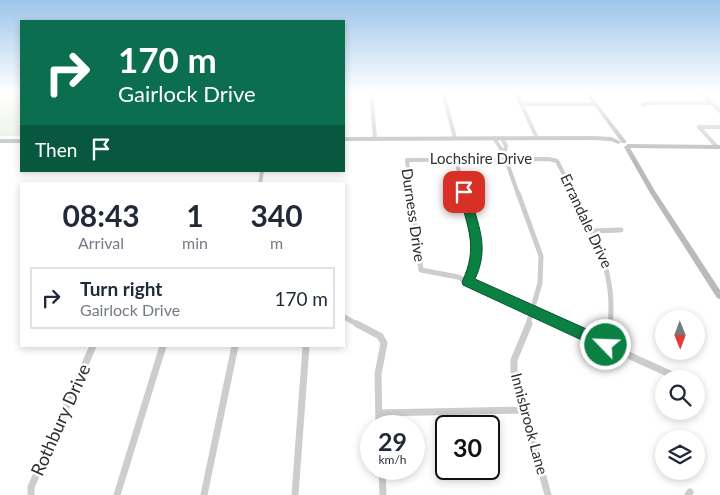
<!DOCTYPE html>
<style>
body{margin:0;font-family:Lato,sans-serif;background:#f2f2f3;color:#1f2937;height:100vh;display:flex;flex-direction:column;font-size:19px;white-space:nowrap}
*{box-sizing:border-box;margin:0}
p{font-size:16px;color:#747a83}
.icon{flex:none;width:28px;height:28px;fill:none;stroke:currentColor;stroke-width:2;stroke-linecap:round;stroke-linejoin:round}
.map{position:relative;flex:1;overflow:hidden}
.details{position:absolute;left:20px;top:182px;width:325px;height:165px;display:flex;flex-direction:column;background:#fff;border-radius:0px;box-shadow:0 2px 8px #0003}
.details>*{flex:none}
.banner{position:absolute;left:20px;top:20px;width:325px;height:152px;border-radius:0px;box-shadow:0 2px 8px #0003;background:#0b6e4f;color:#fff;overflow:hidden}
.needle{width:32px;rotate:179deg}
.buttons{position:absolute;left:655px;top:310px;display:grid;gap:10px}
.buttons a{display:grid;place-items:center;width:50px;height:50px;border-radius:50%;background:#fff;box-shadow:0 2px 8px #0003;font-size:25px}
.speed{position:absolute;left:360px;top:415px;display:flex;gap:10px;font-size:25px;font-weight:700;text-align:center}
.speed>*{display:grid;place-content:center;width:65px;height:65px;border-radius:50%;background:#fff;box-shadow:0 2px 8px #0003;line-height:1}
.speed small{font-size:12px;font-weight:400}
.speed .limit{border:2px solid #111;border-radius:8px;background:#fff;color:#111}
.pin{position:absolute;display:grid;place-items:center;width:42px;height:42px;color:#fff;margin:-21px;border-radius:10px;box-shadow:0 2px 8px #0006}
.me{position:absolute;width:55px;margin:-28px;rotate:294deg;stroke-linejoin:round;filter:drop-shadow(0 0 4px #0008)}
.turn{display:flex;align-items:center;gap:18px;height:105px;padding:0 15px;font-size:22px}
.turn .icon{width:65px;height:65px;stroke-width:2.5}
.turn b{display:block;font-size:35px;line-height:42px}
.then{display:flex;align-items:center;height:48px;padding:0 15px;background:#0003;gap:10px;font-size:19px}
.eta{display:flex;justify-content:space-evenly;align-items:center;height:85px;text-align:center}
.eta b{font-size:30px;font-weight:700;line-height:35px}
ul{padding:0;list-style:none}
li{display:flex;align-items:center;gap:15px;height:62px;margin:0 10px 8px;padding:0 5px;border:2px solid #e0e1e3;border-radius:0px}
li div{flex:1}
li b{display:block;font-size:19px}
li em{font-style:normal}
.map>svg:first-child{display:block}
.green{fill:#e5edde}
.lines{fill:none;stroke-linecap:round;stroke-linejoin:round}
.street-far2{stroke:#cdcdcd;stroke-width:4}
.street-far1{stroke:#cdcdcd;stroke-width:5}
.street{stroke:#cdcdcd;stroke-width:7}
.secondary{fill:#bababa;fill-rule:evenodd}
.route{fill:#0b8043;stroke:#07532c}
.labels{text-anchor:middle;stroke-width:5;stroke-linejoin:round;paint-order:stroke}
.street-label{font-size:15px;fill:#303030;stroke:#fff}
.near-street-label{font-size:18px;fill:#303030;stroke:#fff}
</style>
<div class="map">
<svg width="720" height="495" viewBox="0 0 720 495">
<rect width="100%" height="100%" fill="#fff"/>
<path class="green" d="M0,93H21V136H0Z"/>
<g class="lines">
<path class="street-far2" d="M371,93L375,138
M443,93L455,138
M516,93L537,138
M701,93L720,111
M521,104H595
M643,105L650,103H711
M494,138L504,154L518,194
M502,138L506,146L504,154
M717,147L699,127H720
M456,159L464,194
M260,184L262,171
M411,194L407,160L549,159L557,161L574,194"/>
<path class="street-far1" d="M411,193L421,270L458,277L563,325
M464,193C472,227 484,248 468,281
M518,193L541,256L540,283L528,325
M574,193C595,239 616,272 610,325
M593,231L621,230
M344,317L359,325"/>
<path class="street" d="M357,324L380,336L384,343L378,374L379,426
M529,324L514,360V371L548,495
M560,324L606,345
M606,345L681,379
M606,345L610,324
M379,413L526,410
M382,469L383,495
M31,495V487L93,346
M117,495L163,346
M204,495L235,346
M295,495L306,346
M688,495L690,492"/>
<path class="secondary" d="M585,93H589L626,141V143H622Z
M593,136L612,137L621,142L618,144L611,141L593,140L344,141V137Z
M0,139H21V143H0Z
M628,144L720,145V149L630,148L655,191L720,290V299L717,298L650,193L624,147Z"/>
</g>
<linearGradient id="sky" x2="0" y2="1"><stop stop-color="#9cc5ea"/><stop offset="0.57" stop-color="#fff"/><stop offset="1" stop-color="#fff" stop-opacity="0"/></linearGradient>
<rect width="720" height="162" fill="url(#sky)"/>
<path class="route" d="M464,189L469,192C478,225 490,247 475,279L611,340L613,345L611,349L606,351L601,349L463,285L462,282C479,246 467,228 459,192Z"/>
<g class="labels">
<g class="street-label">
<text x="481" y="164">Lochshire Drive</text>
<text transform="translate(413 215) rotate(82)" y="5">Durness Drive</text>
<text transform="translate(586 221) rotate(65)" y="5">Errandale Drive</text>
<text transform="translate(529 424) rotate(75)" y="5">Innisbrook Lane</text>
</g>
<g class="near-street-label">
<text transform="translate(61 420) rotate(-66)" y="6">Rothbury Drive</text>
</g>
</g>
</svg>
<div class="buttons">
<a><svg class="needle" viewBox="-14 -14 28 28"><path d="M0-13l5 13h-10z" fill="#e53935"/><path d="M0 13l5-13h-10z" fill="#747a83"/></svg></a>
<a><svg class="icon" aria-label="search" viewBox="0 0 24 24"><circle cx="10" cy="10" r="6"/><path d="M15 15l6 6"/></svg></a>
<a><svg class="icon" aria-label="layers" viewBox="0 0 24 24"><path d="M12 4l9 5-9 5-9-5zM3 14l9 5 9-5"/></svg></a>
</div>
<div class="speed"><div>29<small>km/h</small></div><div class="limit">30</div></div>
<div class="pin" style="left:464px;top:192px;background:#d93025"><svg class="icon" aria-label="arrive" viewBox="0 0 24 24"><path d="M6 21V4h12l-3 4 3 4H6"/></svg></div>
<svg class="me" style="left:606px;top:345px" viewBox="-20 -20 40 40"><circle r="17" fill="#0b8043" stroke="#fff" stroke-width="3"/><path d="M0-11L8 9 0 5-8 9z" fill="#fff"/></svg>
<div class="banner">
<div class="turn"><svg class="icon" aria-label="right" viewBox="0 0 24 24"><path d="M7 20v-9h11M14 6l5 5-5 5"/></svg><div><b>170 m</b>Gairlock Drive</div></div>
<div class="then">Then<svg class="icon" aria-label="arrive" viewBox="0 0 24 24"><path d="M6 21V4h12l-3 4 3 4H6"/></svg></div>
</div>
<section class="details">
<div class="eta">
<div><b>08:43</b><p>Arrival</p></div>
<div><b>1</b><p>min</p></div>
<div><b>340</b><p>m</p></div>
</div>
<ul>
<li><svg class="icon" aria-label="right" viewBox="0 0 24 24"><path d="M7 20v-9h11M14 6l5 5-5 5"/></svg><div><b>Turn right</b><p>Gairlock Drive</p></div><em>170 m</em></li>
</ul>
</section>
</div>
